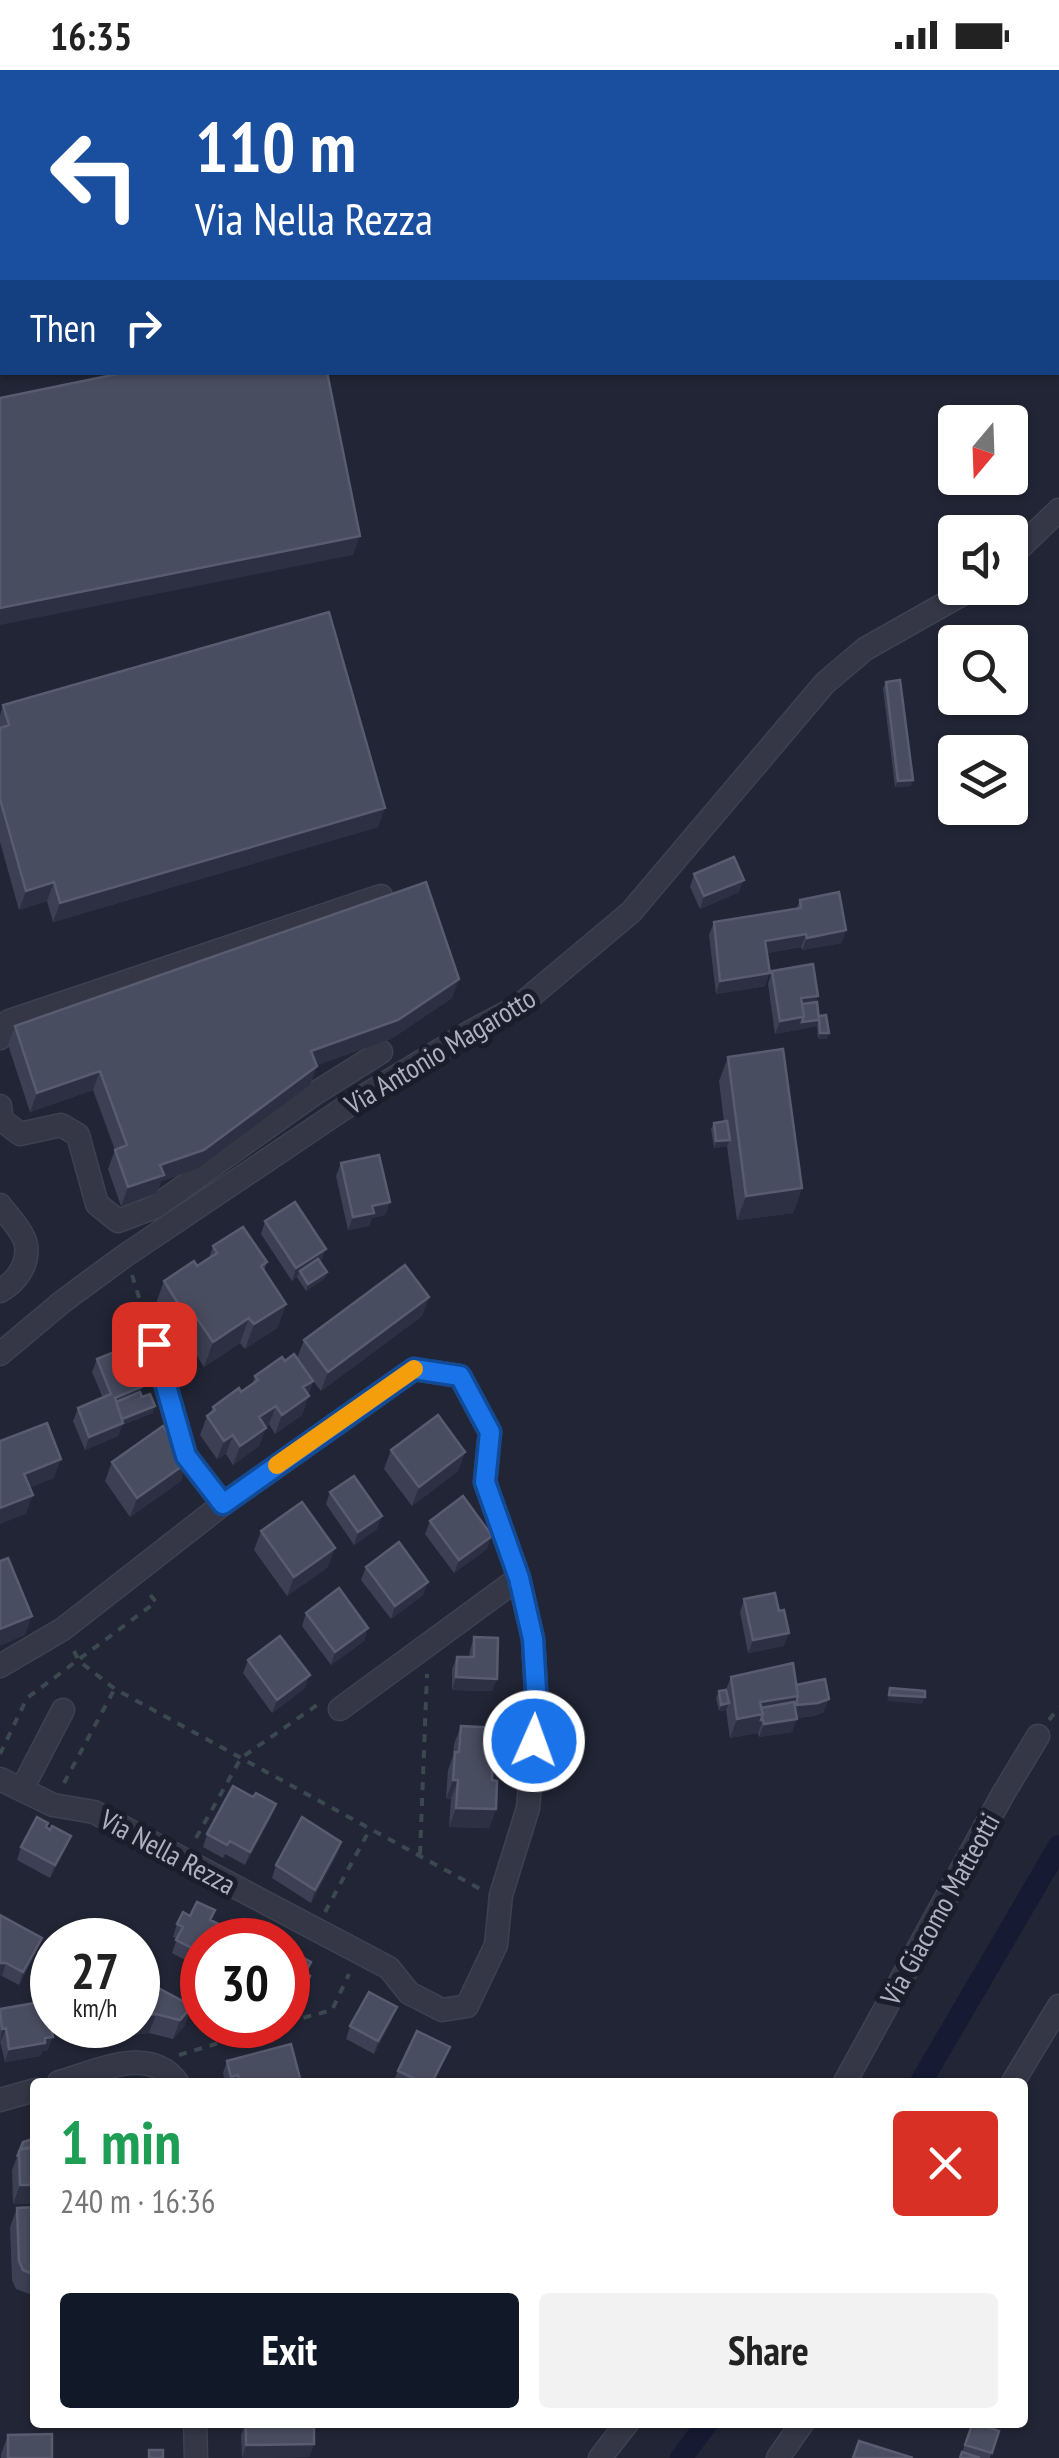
<!DOCTYPE html>
<meta charset="utf-8">
<style>
body{margin:0;font-family:"PT Sans Narrow",sans-serif;background:#f2f2f2;color:#222;height:100vh;display:flex;flex-direction:column;font-size:38px;white-space:nowrap}
*{box-sizing:border-box;margin:0}
p{font-size:32px;color:#767676}
.icon{flex:none;width:55px;height:55px;fill:none;stroke:currentColor;stroke-width:2;stroke-linecap:round;stroke-linejoin:round}
.map{position:relative;flex:1;overflow:hidden}
.panel{position:absolute;left:30px;top:2008px;width:998px;height:350px;display:flex;flex-direction:column;background:#fff;border-radius:10px;box-shadow:0 2px 8px #0004}
.panel>*{flex:none}
.top-card{position:absolute;left:0px;top:0px;width:1060px;height:305px;box-shadow:0 2px 8px #0004;background:#1a4fa0;color:#fff;overflow:hidden}
.needle{width:65px;rotate:199deg}
.fabs{position:absolute;left:938px;top:335px;display:grid;gap:20px}
.fabs a{display:grid;place-items:center;width:90px;height:90px;border-radius:10px;background:#fff;box-shadow:0 2px 8px #0004;font-size:50px}
.speed{position:absolute;left:30px;top:1848px;display:flex;gap:20px;font-size:50px;font-weight:700;text-align:center}
.speed>*{display:grid;place-content:center;width:130px;height:130px;border-radius:50%;background:#fff;box-shadow:0 2px 8px #0004;line-height:1}
.speed small{font-size:25px;font-weight:400}
.speed .limit{border:15px solid #d22;background:#fff;color:#111}
.pin{position:absolute;display:grid;place-items:center;width:85px;height:85px;color:#fff;margin:-42px;border-radius:20px;box-shadow:0 5px 15px #0006}
.me{position:absolute;width:110px;margin:-55px;rotate:2deg;stroke-linejoin:round;filter:drop-shadow(0 0 8px #0008)}
.turn{display:flex;align-items:center;gap:35px;height:210px;padding:0 30px;font-size:45px}
.turn .icon{width:130px;height:130px;stroke-width:2.5}
.turn b{display:block;font-size:70px;line-height:85px}
.then{display:flex;align-items:center;height:95px;padding:0 30px;background:#0003;gap:20px;font-size:38px}
.round{display:grid;place-items:center;flex:none;width:105px;height:105px;border-radius:10px;background:#f2f2f2}
.summary{display:flex;align-items:center;justify-content:space-between;height:170px;padding:0 30px}
h1{font-size:60px;font-weight:700;line-height:75px;color:#1e9e55}
.button{display:flex;gap:20px;margin-top:auto;padding:20px 30px}
.button a{flex:1;height:115px;border-radius:10px;background:#111827;color:#fff;font-size:40px;font-weight:700;line-height:115px;text-align:center}
.button a+a{background:#f2f2f2;color:#222}
.status{display:flex;justify-content:space-between;align-items:center;height:70px;padding:0 50px;background:#fff;direction:ltr}
.status svg{height:28px;fill:currentColor}
.map>svg:first-child{display:block}
.lines{fill:none;stroke-linecap:round;stroke-linejoin:round}
.canal{stroke:#161a32;stroke-width:22}
.minor-casing{stroke:#3e4150;stroke-width:25}
.path{stroke:#3c484f;stroke-width:4;stroke-dasharray:8 8;stroke-linecap:butt}
.minor{stroke:#353746;stroke-width:22}
.wall{fill:#3d4054}
.shaded-wall{fill:#2d3043}
.building{fill:#494d60;stroke:#595c70;stroke-width:2.5}
.route-casing{stroke:#114b97;stroke-width:25}
.route{stroke:#1a73e8;stroke-width:18}
.slow{stroke:#f59e0b;stroke-width:18}
.labels{text-anchor:middle;stroke-width:10;stroke-linejoin:round;paint-order:stroke}
.street-label{font-size:28px;fill:#afb1c3;stroke:#1b1d2b}
</style>
<div class="status"><b>16:35</b><svg viewBox="0 0 49 12"><path d="M0 12V9h3v3zM5 12V6h3v6zM10 12V3h3v9zM15 12V0h3v12zM26 1h20v11H26zM47 4h2v5h-2z"/></svg></div>
<div class="map">
<svg width="1059" height="2388" viewBox="0 0 1059 2388">
<rect width="100%" height="100%" fill="#222535"/>
<g class="lines">
<path class="canal" d="M921,2012L1059,1776
M681,2388L708,2352"/>
<defs>
<path id="minor" d="M217,0V2
M0,278L2,277
M1010,487L1059,440
M0,968L9,951L381,826
M0,1036L2,1050L20,1064L61,1055L78,1065L97,1134L118,1151L155,1137L314,1024L381,982
M0,1135C8,1146 24,1162 26,1175C29,1195 16,1212 0,1221
M154,1275L186,1386L223,1434
M0,1284L62,1232L123,1187L346,1037L472,961L519,936L631,842L825,613L865,579L973,518
M0,1596L63,1559L223,1434L414,1299L460,1306L490,1362L485,1412L519,1508L533,1569L537,1637L528,1738L501,1825L496,1875L467,1936L442,1940L409,1923L389,1898L94,1742L53,1735L0,1709
M340,1639L519,1508
M22,1719L63,1640
M59,2012C96,2002 149,1974 177,2012
M845,2012L1003,1724L1038,1666
M1013,2012L1059,1936
M0,2030L35,2020
M195,2352L196,2388
M600,2388L628,2352
M778,2388L803,2352"/>
</defs>
<use href="#minor" class="minor-casing"/>
<path class="path" d="M132,1205L147,1253
M74,1581L79,1591L115,1619L482,1820
M1049,1650L1059,1637
M0,1684L27,1628L156,1532L148,1522
M64,1713L114,1620
M196,1768L241,1688L317,1635
M420,1784L427,1604
M325,1842L370,1759
M288,1952L332,1940L349,1904
M179,1985L278,1955"/>
<use href="#minor" class="minor"/>
</g>
<path class="wall" d="M886,612L911,716L895,717L883,618Z
M3,635L378,757L53,852L47,831L19,840L0,772V645Z
M694,804L739,822L700,839L690,817Z
M800,830L842,873L802,880L801,877L767,883L765,916L716,924L709,865L714,852L796,839Z
M772,901L815,932L818,947L827,969H818L817,956L775,964L768,914Z
M452,928L391,969L317,995L310,1015L197,1099L161,1111L157,1123L121,1136L108,1099L115,1080L93,1020L30,1042L8,975L15,956Z
M728,987L802,1118L793,1143L737,1150L727,1076L714,1078L711,1059L714,1053L724,1052L719,1011Z
M341,1093L390,1132L385,1145L372,1148L369,1156L348,1160L336,1106Z
M265,1151L321,1192L327,1202L325,1208L306,1221L297,1207L292,1211L261,1164Z
M213,1176L267,1192L264,1201L286,1234L277,1258L245,1279L240,1273L204,1297L184,1266L177,1270L155,1236L164,1211L197,1196L209,1188Z
M429,1227L422,1246L321,1321L311,1308L313,1311L302,1345L275,1364L269,1354L266,1357L259,1376L233,1395L226,1384L217,1389L200,1365L207,1346L210,1344L213,1337L252,1314L255,1306L285,1291L297,1288L304,1270Z
M97,1289L141,1298L139,1305L140,1322L153,1343L122,1355L118,1366L85,1380L73,1351L78,1338L103,1328L92,1302Z
M391,1380L465,1382L458,1401L412,1436L384,1399Z
M112,1392L181,1411L130,1447L105,1411Z
M330,1422L377,1459L354,1475L326,1434Z
M430,1451L487,1479L454,1503L425,1464Z
M261,1461L328,1497L287,1526L254,1480Z
M366,1497L423,1525L391,1549L361,1510Z
M744,1529L784,1576L748,1583L740,1542Z
M306,1543L368,1558L364,1571L331,1595L302,1556Z
M474,1567L492,1621L452,1620V1599L457,1587H469L470,1580Z
M248,1590L305,1618L272,1643L243,1603Z
M731,1607L796,1615L824,1642L814,1646L796,1648L792,1662L759,1667L758,1663L730,1668L726,1640L719,1641L716,1628L719,1621L726,1620Z
M461,1656L499,1686L492,1703L496,1739L489,1758L449,1757L451,1729H446L448,1700L453,1686L454,1674Z
M271,1747L245,1795L225,1784L223,1788L203,1777L207,1764Z
M46,1758L66,1778L50,1808L17,1790L21,1777Z
M341,1772L337,1784L311,1833L272,1808L276,1795Z
M0,1845L37,1880L19,1915L2,1906Z
M190,1846L211,1850L220,1870H202V1883L197,1880L191,1893L172,1883L177,1869L173,1867L177,1854Z
M288,1890L310,1906L298,1934L288,1928Z
M138,1907L185,1955L173,1969L149,1963L76,1971L75,1955H138Z
M0,1939L48,1980L42,1981L40,1986L5,1992L0,1971Z
M392,1949L374,1984L346,1969L350,1956Z
M450,1977L434,2012H393L398,2001Z
M227,1991L301,2012H225L223,2003Z
M23,2072L35,2134H13L12,2100Z
M35,2137V2226L16,2219L12,2210L10,2157L17,2138Z
M246,2352L314,2374L309,2387L242,2388L241,2365Z
M973,2352L999,2361L990,2388H960Z
M8,2365L52,2388H1V2384Z"/>
<path class="shaded-wall" d="M0,22H2V41H0Z
M360,466L353,485L0,555V538Z
M913,710L911,716L895,717L898,711Z
M385,738L378,757L53,852L60,833Z
M744,810L739,822L700,839L704,826Z
M54,812L47,831L19,840L26,821Z
M846,860L842,873L802,880L807,868Z
M806,864L801,877L760,884L765,871Z
M770,903L765,916L716,924L720,911Z
M459,909L452,928L391,969L304,1000L311,981Z
M818,926L813,939L800,941L801,928Z
M802,947L819,950L817,956L775,964L780,951Z
M820,963H829L827,969H818Z
M317,996L310,1015L197,1099L161,1111L157,1123L121,1136L128,1117Z
M100,1001L93,1020L30,1042L37,1023Z
M730,1070L727,1076L714,1078L716,1071Z
M802,1118L793,1143L737,1150L746,1126Z
M390,1132L385,1145L372,1148L369,1156L348,1160L353,1147L372,1136Z
M326,1179L321,1192L302,1204L300,1201L297,1207L292,1211L296,1198Z
M327,1202L325,1208L306,1221L308,1214Z
M429,1227L422,1246L321,1321L328,1302Z
M286,1234L277,1258L245,1279L254,1254Z
M192,1241L184,1266L177,1270L186,1246Z
M249,1248L240,1273L204,1297L213,1272Z
M313,1311L302,1345L275,1364L282,1345L303,1317Z
M143,1316L138,1329L112,1334L115,1328Z
M155,1336L153,1343L122,1355L118,1366L85,1380L89,1367L119,1350Z
M276,1336L269,1354L252,1366L259,1347Z
M266,1358L259,1376L233,1395L240,1376Z
M233,1365L226,1384L217,1389L224,1371Z
M465,1382L458,1401L412,1436L419,1417Z
M61,1389L54,1408L18,1423L24,1404Z
M188,1392L181,1411L130,1447L137,1428Z
M33,1425L26,1444L0,1454V1438Z
M382,1446L377,1459L354,1475L358,1462Z
M492,1466L487,1479L454,1503L459,1490Z
M335,1478L328,1497L287,1526L294,1507Z
M428,1512L423,1525L391,1549L395,1536Z
M32,1546L25,1565L0,1576V1559Z
M368,1558L364,1571L331,1595L335,1582Z
M789,1563L784,1576L748,1583L753,1570Z
M310,1605L305,1618L272,1643L277,1630Z
M456,1607L497,1609L492,1621L452,1620Z
M889,1625L925,1627L922,1634L887,1631Z
M798,1626L791,1645L763,1650L758,1663L730,1668L737,1649L760,1632Z
M829,1629L824,1642L814,1646L791,1648L796,1635Z
M729,1633L726,1640L719,1641L721,1635Z
M797,1649L792,1662L759,1667L764,1654Z
M453,1710H458L451,1729H446Z
M276,1734L271,1747L245,1795L250,1782Z
M456,1738L496,1739L489,1758L449,1757Z
M71,1766L66,1778L50,1808L55,1795Z
M341,1772L337,1784L311,1833L315,1820Z
M42,1868L37,1880L19,1915L23,1902Z
M0,1893H6L2,1906H0Z
M192,1936L185,1955L173,1969L180,1950Z
M397,1937L392,1949L374,1984L378,1971Z
M156,1944L149,1963L76,1971L82,1955H138V1946Z
M6,1958L1,1971H0L2,1959Z
M53,1967L48,1980L42,1981L40,1986L5,1992L9,1979Z
M20,2115H35V2134H13Z
M314,2374L309,2387L242,2388L246,2375Z"/>
<path class="building" d="M0,0H165V2H2V22H0Z
M127,302H327L360,466L0,538V328Z
M329,542L385,738L60,833L54,812L26,821L0,729V658L9,655L3,635Z
M900,610L913,710L898,711L886,612Z
M734,787L744,810L704,826L694,804Z
M426,812L459,909L398,950L311,981L317,996L204,1080L160,1095L164,1105L128,1117L115,1080L127,1075L100,1001L37,1023L15,956Z
M839,822L846,860L807,868L806,864L765,871L770,903L720,911L714,852L801,838L800,830Z
M813,894L818,926L801,928L804,946L802,947L780,951L772,901Z
M817,932L819,950L802,952L804,946L802,934Z
M826,945L829,963H820L819,946Z
M783,979L802,1118L746,1126L728,987Z
M727,1051L730,1070L716,1071L714,1053Z
M379,1085L390,1132L372,1136L374,1143L353,1147L341,1093Z
M295,1132L326,1179L296,1198L265,1151Z
M243,1157L267,1192L261,1196L286,1234L254,1254L249,1248L213,1272L192,1241L186,1246L164,1211L194,1191L197,1196L217,1183L213,1176Z
M318,1189L327,1202L308,1214L300,1201Z
M405,1195L429,1227L328,1302L304,1270Z
M132,1275L141,1298L137,1300L143,1316L115,1328L123,1353L89,1367L78,1338L111,1324L97,1289Z
M294,1284L313,1311L303,1317L309,1326L282,1345L276,1336L259,1347L266,1358L240,1376L233,1365L224,1371L207,1346L215,1340L213,1337L239,1318L241,1322L258,1310L255,1306L282,1287L285,1291Z
M140,1322L142,1327L150,1324L155,1336L122,1349L116,1332Z
M438,1345L465,1382L419,1417L391,1380Z
M47,1353L61,1389L24,1404L33,1425L0,1438V1371Z
M163,1356L188,1392L137,1428L112,1392Z
M354,1406L382,1446L358,1462L330,1422Z
M463,1426L492,1466L459,1490L430,1451Z
M302,1432L335,1478L294,1507L261,1461Z
M399,1472L428,1512L395,1536L366,1497Z
M8,1488L32,1546L0,1559V1491Z
M339,1518L368,1558L335,1582L306,1543Z
M775,1523L779,1541L784,1540L789,1563L753,1570L744,1529Z
M280,1566L310,1605L277,1630L248,1590Z
M474,1567L498,1568L497,1609L456,1607L457,1587H474Z
M793,1593L798,1626L760,1632L763,1644L737,1649L731,1607Z
M825,1609L829,1629L818,1633L796,1635L798,1626L796,1615Z
M890,1618L925,1621V1627L889,1625Z
M726,1620L729,1633L721,1635L719,1621Z
M794,1632L797,1649L764,1654L763,1650H761L763,1644L761,1638Z
M461,1656L500,1658L499,1686H493L492,1710L497,1711L496,1739L456,1738L458,1710H453L455,1682H459Z
M233,1716L253,1727L256,1723L276,1734L250,1782L230,1771L227,1775L207,1764Z
M37,1747L48,1753L46,1757L50,1760L52,1756L71,1766L55,1795L21,1777Z
M302,1747L341,1772L315,1820L276,1795Z
M197,1832L215,1840L210,1850L225,1857L218,1870H207L202,1867L196,1880L176,1870L183,1857L177,1854L183,1842L190,1846Z
M0,1845L42,1868L23,1902L6,1893H0Z
M293,1882L311,1892L305,1903L310,1906L303,1921L293,1915L288,1925V1890Z
M138,1907L192,1936L180,1950L156,1944L138,1946Z
M369,1922L397,1937L378,1971L350,1956Z
M46,1931L53,1967L45,1968V1973L9,1979L6,1958L2,1959L0,1939Z
M417,1961L450,1977L432,2012H422L398,2001Z
M291,1974L301,2012H240L238,2005L231,2007L227,1991Z
M35,2068L34,2078L21,2079L17,2087L23,2072Z
M35,2076V2115H20L19,2081L21,2079Z
M35,2137V2205L23,2200L19,2191L17,2138Z
M246,2352H314V2374L246,2375Z
M973,2352L999,2361L992,2383L965,2375Z
M52,2364V2388H8V2365Z
M859,2371L913,2388H853Z
M149,2380H163V2388H149Z
M962,2382L980,2388H960Z"/>
<g class="lines">
<defs>
<path id="route" d="M154,1274L186,1386L223,1434L414,1299L460,1306L490,1362L485,1412L519,1508L533,1569L537,1637L534,1671"/>
</defs>
<use href="#route" class="route-casing"/>
<use href="#route" class="route"/>
<path class="slow" d="M277,1395L414,1299"/>
</g>
<g class="labels">
<g class="street-label">
<text transform="translate(440 981) rotate(-31)" y="10">Via Antonio Magarotto</text>
<text transform="translate(168 1782) rotate(28)" y="10">Via Nella Rezza</text>
<text transform="translate(940 1839) rotate(-61)" y="10">Via Giacomo Matteotti</text>
</g>
</g>
</svg>
<div class="fabs">
<a><svg class="needle" viewBox="-14 -14 28 28"><path d="M0-13l5 13h-10z" fill="#e53935"/><path d="M0 13l5-13h-10z" fill="#767676"/></svg></a>
<a><svg class="icon" aria-label="sound" viewBox="0 0 24 24"><path d="M4 9h4l5-4v14l-5-4H4zM17 9q2 3 0 6"/></svg></a>
<a><svg class="icon" aria-label="search" viewBox="0 0 24 24"><circle cx="10" cy="10" r="6"/><path d="M15 15l6 6"/></svg></a>
<a><svg class="icon" aria-label="layers" viewBox="0 0 24 24"><path d="M12 4l9 5-9 5-9-5zM3 14l9 5 9-5"/></svg></a>
</div>
<div class="speed"><div>27<small>km/h</small></div><div class="limit">30</div></div>
<div class="pin" style="left:154px;top:1274px;background:#d93025"><svg class="icon" aria-label="arrive" viewBox="0 0 24 24"><path d="M6 21V4h12l-3 4 3 4H6"/></svg></div>
<svg class="me" style="left:534px;top:1671px" viewBox="-20 -20 40 40"><circle r="17" fill="#1a73e8" stroke="#fff" stroke-width="3"/><path d="M0-11L8 9 0 5-8 9z" fill="#fff"/></svg>
<div class="top-card">
<div class="turn"><svg class="icon" aria-label="left" viewBox="0 0 24 24"><path d="M17 20v-9H6M10 6l-5 5 5 5"/></svg><div><b>110 m</b>Via Nella Rezza</div></div>
<div class="then">Then<svg class="icon" aria-label="right" viewBox="0 0 24 24"><path d="M7 20v-9h11M14 6l5 5-5 5"/></svg></div>
</div>
<section class="panel">
<div class="summary"><div><h1>1 min</h1><p>240 m · 16:36</p></div><a class="round" style="background:#d93025;color:#fff"><svg class="icon" aria-label="close" viewBox="0 0 24 24"><path d="M6 6l12 12M18 6L6 18"/></svg></a></div>
<div class="button"><a>Exit</a><a>Share</a></div>
</section>
</div>
